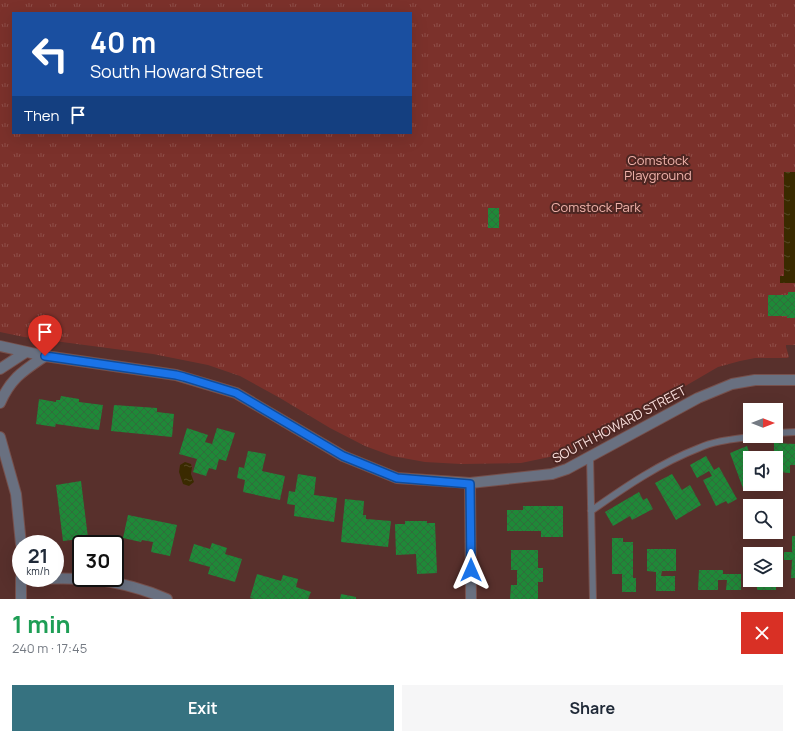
<!DOCTYPE html>
<meta charset="utf-8">
<style>
body{margin:0;font-family:Manrope,sans-serif;background:#f6f6f7;color:#1f2937;height:100vh;display:flex;flex-direction:column;font-size:15px;white-space:nowrap}
*{box-sizing:border-box;margin:0}
p{font-size:13px;color:#747a83}
.icon{flex:none;width:22px;height:22px;fill:none;stroke:currentColor;stroke-width:2;stroke-linecap:round;stroke-linejoin:round}
.map{position:relative;height:599px;overflow:hidden}
.drawer{display:flex;flex-direction:column;background:#fff;flex:1}
.drawer>*{flex:none}
.hud{position:absolute;left:12px;top:12px;width:400px;height:122px;border-radius:0px;box-shadow:0 4px 16px #0002;background:#1a4fa0;color:#fff;overflow:hidden}
.needle{width:26px;rotate:90deg}
.controls{position:absolute;left:743px;top:403px;display:grid;gap:8px}
.controls a{display:grid;place-items:center;width:40px;height:40px;border-radius:0px;background:#fff;box-shadow:0 4px 16px #0002;font-size:20px}
.speed{position:absolute;left:12px;top:535px;display:flex;gap:8px;font-size:20px;font-weight:700;text-align:center}
.speed>*{display:grid;place-content:center;width:52px;height:52px;border-radius:50%;background:#fff;box-shadow:0 4px 16px #0002;line-height:1}
.speed small{font-size:10px;font-weight:400}
.speed .limit{border:2px solid #111;border-radius:6px;background:#fff;color:#111}
.pin{position:absolute;display:grid;place-items:center;width:34px;height:34px;color:#fff;margin:-41px -17px;border-radius:50% 50% 50% 0;rotate:-45deg;box-shadow:0 0 4px #0007}
.pin .icon{rotate:45deg}
.me{position:absolute;width:44px;margin:-22px;rotate:0deg;stroke-linejoin:round;filter:drop-shadow(0 0 3px #0008)}
.turn{display:flex;align-items:center;gap:14px;height:84px;padding:0 12px;font-size:18px}
.turn .icon{width:52px;height:52px;stroke-width:2.5}
.turn b{display:block;font-size:28px;line-height:34px}
.then{display:flex;align-items:center;height:38px;padding:0 12px;background:#0003;gap:8px;font-size:15px}
.round{display:grid;place-items:center;flex:none;width:42px;height:42px;border-radius:0px;background:#f6f6f7}
.overview{display:flex;align-items:center;justify-content:space-between;height:68px;padding:0 12px}
h1{font-size:24px;font-weight:700;line-height:30px;color:#1e9e55}
.button{display:flex;gap:8px;margin-top:auto;padding:8px 12px}
.button a{flex:1;height:46px;border-radius:0px;background:#367280;color:#fff;font-size:16px;font-weight:700;line-height:46px;text-align:center}
.button a+a{background:#f6f6f7;color:#1f2937}
.map>svg:first-child{display:block}
.park{fill:url(#park-tufts);fill-rule:evenodd}
.water{fill:url(#water-ripples)}
.building{fill:url(#building-cross-hatch)}
.lines{fill:none;stroke-linecap:round;stroke-linejoin:round}
.lane-casing{stroke:#76504c;stroke-width:8}
.street-casing{stroke:#76504c;stroke-width:12}
.lane{stroke:#697080;stroke-width:6}
.street{stroke:#697080;stroke-width:10}
.route-casing{stroke:#114b97;stroke-width:10}
.route{stroke:#1a73e8;stroke-width:7}
.labels{text-anchor:middle;stroke-width:4;stroke-linejoin:round;paint-order:stroke}
.park-label{font-size:13px;fill:#f1b4ac;stroke:#4d2622}
.street-label{font-size:13px;fill:#fde2df;stroke:#4d2622}
</style>
<div class="map">
<svg width="795" height="599" viewBox="0 0 795 599">
<defs>
<pattern id="park-tufts" width="24" height="20" patternUnits="userSpaceOnUse"><rect width="24" height="20" fill="#7b312b"/><path d="M3 7l-1-3M5 7V3M7 7l1-3M15 17l-1-3M17 17v-4M19 17l1-3" fill="none" stroke="#8f4f49"/></pattern>
<pattern id="water-ripples" width="26" height="14" patternUnits="userSpaceOnUse"><rect width="26" height="14" fill="#3a2a00"/><path d="M2 4q2-2 4 0t4 0M15 11q2-2 4 0t4 0" fill="none" stroke="#574925"/></pattern>
<pattern id="building-cross-hatch" width="8" height="8" patternUnits="userSpaceOnUse"><rect width="8" height="8" fill="#1f8938"/><path d="M0 0l8 8M0 8l8-8" fill="none" stroke="#316d3c"/></pattern>
</defs>
<rect width="100%" height="100%" fill="#58302c"/>
<path class="park" d="M0,0H795V345H786V347L789,357L787,358H755L740,361L718,367L632,417L596,439L559,455L521,463L461,464L425,462L392,456L365,446L330,428L280,398L240,376L208,365L153,354L24,337L0,332ZM13,13H411V133H13Z"/>
<path class="water" d="M784,172H795V283H780V276H784Z
M185,462L191,464L192,467L191,474L194,482L189,486L183,484L179,472L180,465Z"/>
<path class="building" d="M488,208H499V228H488Z
M788,292H795V318H787V316H768V295H788Z
M61,396L79,399V402L103,405L99,430L56,424L55,427L36,424L39,399L56,402V400H60Z
M114,405L157,408V412L174,414L172,437L111,431Z
M187,428L208,435L205,442L212,444L217,428L235,433L226,461L219,459L216,470L209,468L206,476L193,472L197,459L179,454Z
M774,443L795,444V465H790V473L776,472V458H774Z
M747,446L751,458H750V484H762L744,491L730,453Z
M248,451L266,454L262,471L285,476L280,500L243,492L245,480L237,478L239,467L244,468Z
M706,456L714,470L719,467L737,499L728,504L726,501L716,506L703,480L712,476L709,471L697,478L690,465Z
M298,474L316,477L314,495L337,498L334,522L294,516L295,505L287,504L289,491L295,492Z
M672,474L682,490L690,485L701,505L676,520L655,483Z
M81,481L88,538L63,541L56,485Z
M639,492L643,500L647,498L653,509L632,520L630,516L613,526L605,512Z
M345,499L364,501L363,515H366V519L391,521L388,547L341,542Z
M523,506H563V537H541V531H507V510H523Z
M128,515L177,525L170,556L151,552L153,542L142,540L141,542L123,538Z
M405,521H427V523H435L437,573L417,574L416,554L396,555L395,524H405Z
M792,536H795V578H791L792,560H784V552H792Z
M612,538H623V542H633V578H636V592H622V574H612Z
M212,543L227,548L225,554L242,559L235,582L208,574L210,567L189,561L194,544L210,549Z
M748,548H776V554H750V570H748Z
M647,549H676V571H662L661,576H675V591H656V572L647,571Z
M511,550H538V568H543V582H538V599H510L511,585H517V570H511Z
M699,570H723V574H741V590H726L727,580H718V590H698Z
M257,574L281,581L283,575L298,579L296,587L311,592L308,599H254L250,598Z
M757,580H776V590H757Z
M341,594L356,597V599H340Z"/>
<g class="lines">
<defs>
<path id="lane" d="M776,433L795,432
M590,456L593,599
M591,511C625,487 660,463 699,448C716,440 737,439 756,436"/>
<path id="street" d="M0,346L45,356L176,375L236,393L343,456L397,478L470,483L552,474L567,469L698,398L732,384L755,380H795
M0,369L26,352
M0,403C11,378 23,371 45,356
M0,437L16,494L21,544
M470,483L471,599
M21,579C47,579 73,577 99,580C121,583 146,590 167,599
M21,599V578"/>
</defs>
<use href="#lane" class="lane-casing"/>
<use href="#street" class="street-casing"/>
<use href="#lane" class="lane"/>
<use href="#street" class="street"/>
</g>
<g class="lines">
<defs>
<path id="route" d="M45,356L176,375L184,377L236,393L343,456L397,478L470,484L471,570"/>
</defs>
<use href="#route" class="route-casing"/>
<use href="#route" class="route"/>
</g>
<g class="labels">
<g class="park-label">
<text x="658" y="165">Comstock<tspan x="658" dy="15">Playground</tspan></text>
<text x="596" y="212">Comstock Park</text>
</g>
<g class="street-label">
<text transform="translate(619 424) rotate(-28)" y="5">SOUTH HOWARD STREET</text>
</g>
</g>
</svg>
<div class="controls">
<a><svg class="needle" viewBox="-14 -14 28 28"><path d="M0-13l5 13h-10z" fill="#e53935"/><path d="M0 13l5-13h-10z" fill="#747a83"/></svg></a>
<a><svg class="icon" aria-label="sound" viewBox="0 0 24 24"><path d="M4 9h4l5-4v14l-5-4H4zM17 9q2 3 0 6"/></svg></a>
<a><svg class="icon" aria-label="search" viewBox="0 0 24 24"><circle cx="10" cy="10" r="6"/><path d="M15 15l6 6"/></svg></a>
<a><svg class="icon" aria-label="layers" viewBox="0 0 24 24"><path d="M12 4l9 5-9 5-9-5zM3 14l9 5 9-5"/></svg></a>
</div>
<div class="speed"><div>21<small>km/h</small></div><div class="limit">30</div></div>
<div class="pin" style="left:45px;top:356px;background:#d93025"><svg class="icon" aria-label="arrive" viewBox="0 0 24 24"><path d="M6 21V4h12l-3 4 3 4H6"/></svg></div>
<svg class="me" style="left:471px;top:570px" viewBox="-20 -20 40 40"><path d="M0-17L14 15 0 8-14 15z" fill="#1a73e8" stroke="#fff" stroke-width="4"/></svg>
<div class="hud">
<div class="turn"><svg class="icon" aria-label="left" viewBox="0 0 24 24"><path d="M17 20v-9H6M10 6l-5 5 5 5"/></svg><div><b>40 m</b>South Howard Street</div></div>
<div class="then">Then<svg class="icon" aria-label="arrive" viewBox="0 0 24 24"><path d="M6 21V4h12l-3 4 3 4H6"/></svg></div>
</div>
</div>
<section class="drawer">
<div class="overview"><div><h1>1 min</h1><p>240 m · 17:45</p></div><a class="round" style="background:#d93025;color:#fff"><svg class="icon" aria-label="close" viewBox="0 0 24 24"><path d="M6 6l12 12M18 6L6 18"/></svg></a></div>
<div class="button"><a>Exit</a><a>Share</a></div>
</section>
